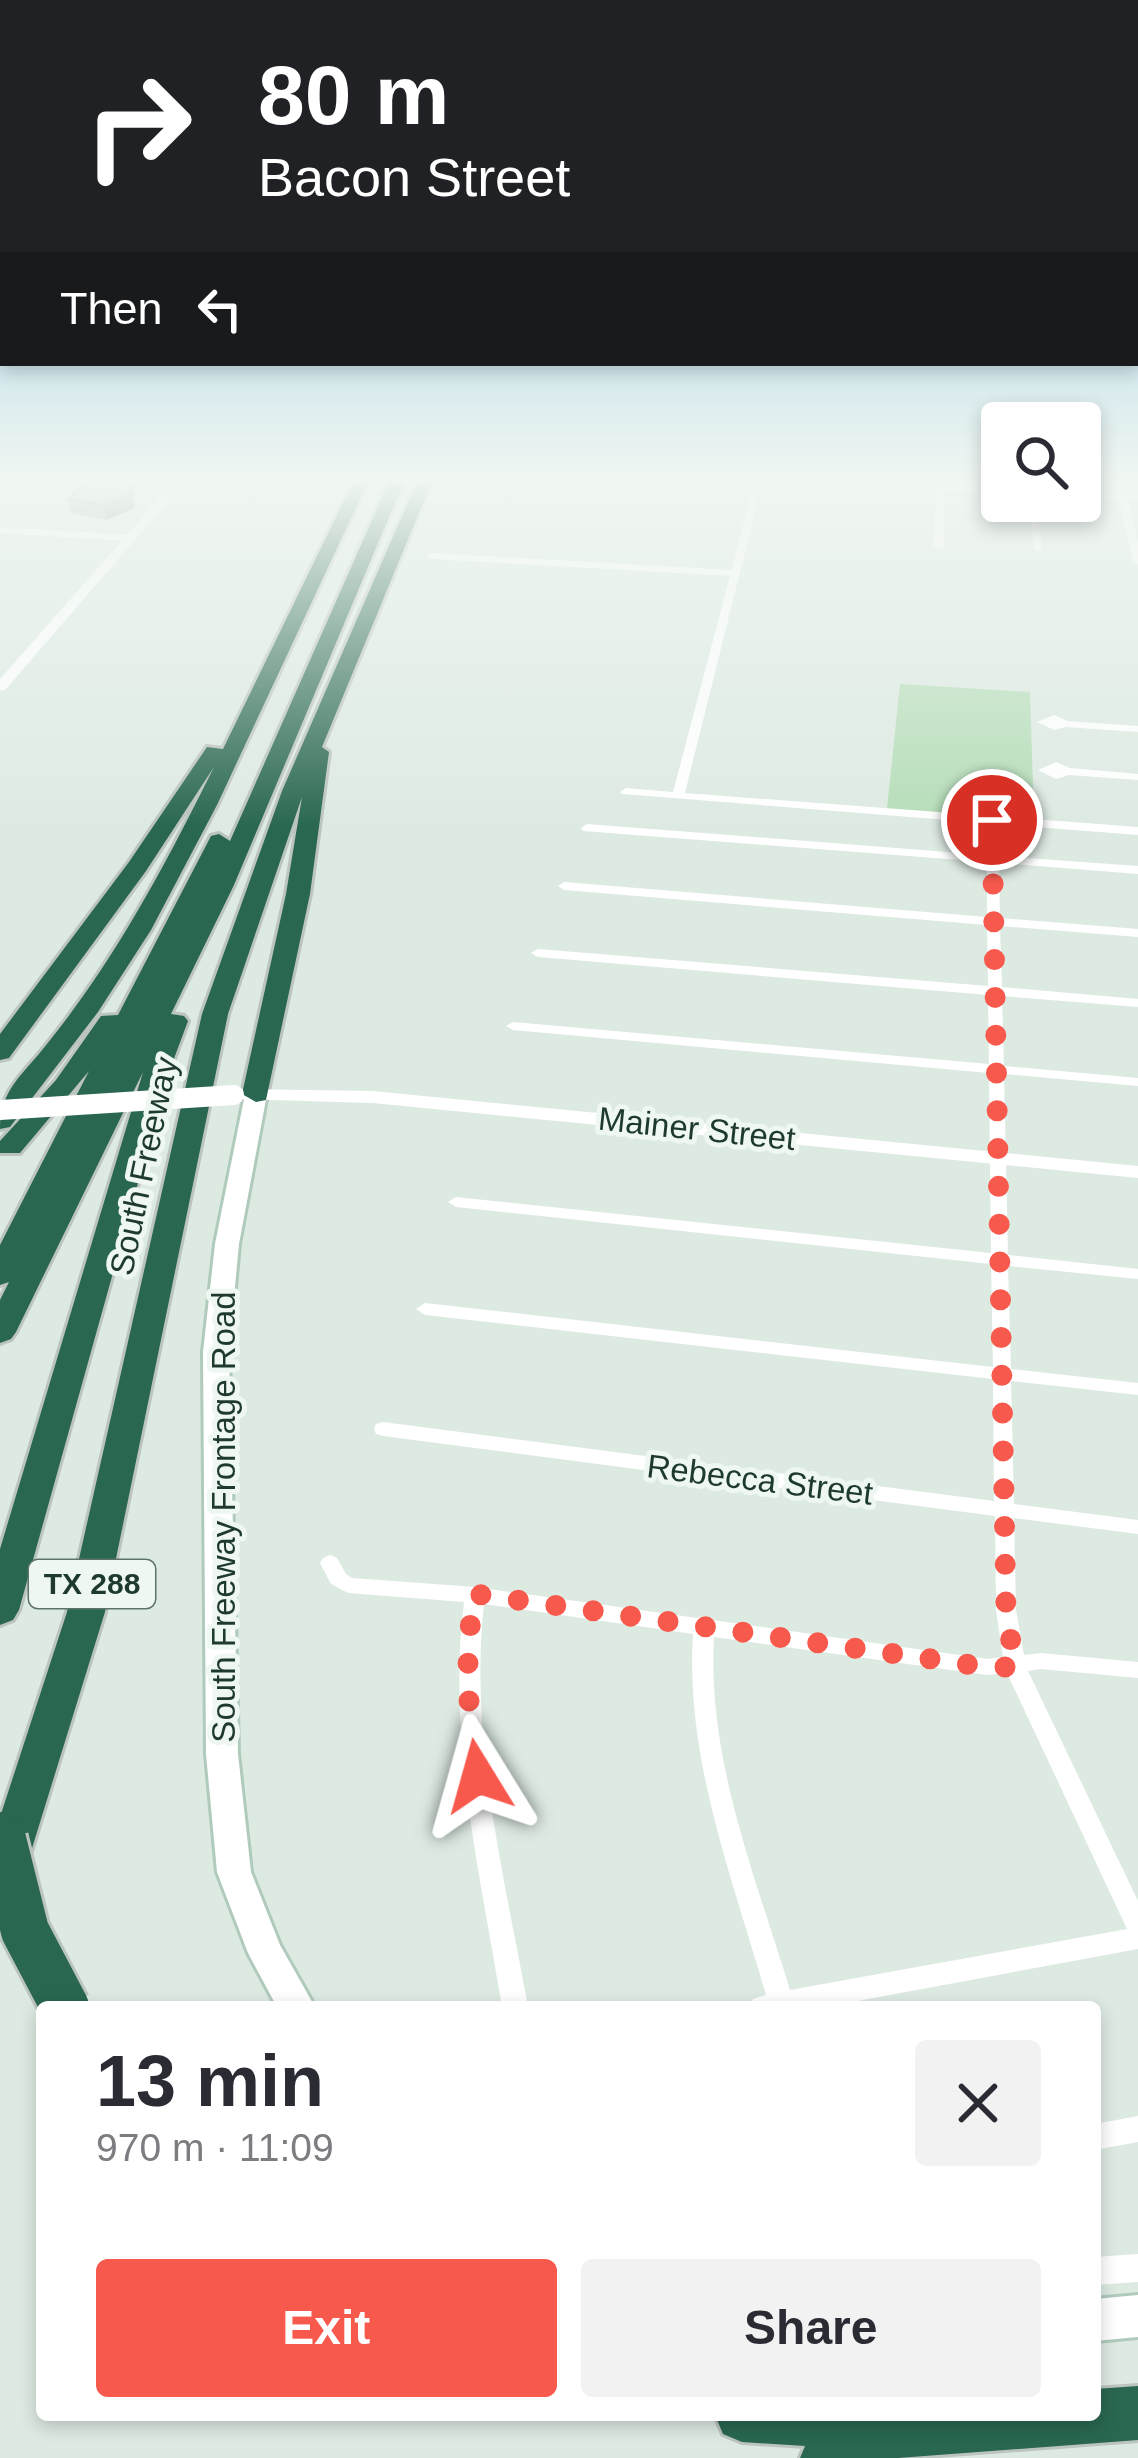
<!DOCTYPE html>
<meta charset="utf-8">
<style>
body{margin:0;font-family:Arial,sans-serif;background:#f2f2f3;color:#2b2b33;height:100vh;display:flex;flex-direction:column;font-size:45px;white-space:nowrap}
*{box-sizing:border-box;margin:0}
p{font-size:39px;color:#7c7c81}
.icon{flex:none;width:66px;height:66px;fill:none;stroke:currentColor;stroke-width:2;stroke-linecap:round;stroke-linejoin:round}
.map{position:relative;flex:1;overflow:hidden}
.panel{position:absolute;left:36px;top:2001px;width:1065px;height:420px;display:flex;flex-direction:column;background:#fff;border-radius:12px;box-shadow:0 6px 18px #0003}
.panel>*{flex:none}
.banner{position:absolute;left:0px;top:0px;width:1140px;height:366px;box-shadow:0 6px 18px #0003;background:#202124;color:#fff;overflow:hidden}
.buttons{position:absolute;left:981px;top:402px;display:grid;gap:24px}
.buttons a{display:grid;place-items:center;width:120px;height:120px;border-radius:12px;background:#fff;box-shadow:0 6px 18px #0003;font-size:60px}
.pin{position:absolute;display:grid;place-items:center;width:102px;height:102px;color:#fff;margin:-51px;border:6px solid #fff;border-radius:50%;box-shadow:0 3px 12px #0007}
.me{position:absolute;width:132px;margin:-66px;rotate:352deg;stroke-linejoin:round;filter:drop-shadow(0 0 9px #0008)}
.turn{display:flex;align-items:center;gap:42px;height:252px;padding:0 60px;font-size:54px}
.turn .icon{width:156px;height:156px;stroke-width:2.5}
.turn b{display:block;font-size:84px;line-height:102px}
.then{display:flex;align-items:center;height:114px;padding:0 60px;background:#0003;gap:24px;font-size:45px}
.round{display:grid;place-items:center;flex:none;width:126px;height:126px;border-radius:12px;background:#f2f2f3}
.head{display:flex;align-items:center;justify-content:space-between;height:204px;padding:0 60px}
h1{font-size:72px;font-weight:700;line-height:90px}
.button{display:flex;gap:24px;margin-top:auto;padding:24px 60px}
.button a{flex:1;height:138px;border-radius:12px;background:#f8594d;color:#fff;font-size:48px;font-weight:700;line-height:138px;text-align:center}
.button a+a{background:#f2f2f3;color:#2b2b33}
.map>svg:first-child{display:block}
.green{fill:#b5ddb8}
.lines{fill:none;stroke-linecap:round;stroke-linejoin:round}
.secondary-casing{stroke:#b0cabc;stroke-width:6}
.motorway-casing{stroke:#bcc4c0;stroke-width:6}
.minor{fill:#fff;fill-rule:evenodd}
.tertiary{fill:#fff;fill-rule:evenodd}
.secondary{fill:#fff;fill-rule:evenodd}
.motorway{fill:#296750;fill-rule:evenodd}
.motorway-bridge-far1-casing{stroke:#bcc4c0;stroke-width:44;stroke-linecap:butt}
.motorway-bridge-casing{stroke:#bcc4c0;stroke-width:54;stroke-linecap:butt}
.tertiary-bridge{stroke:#fff;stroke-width:20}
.motorway-bridge-far1{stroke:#296750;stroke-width:38}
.motorway-bridge{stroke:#296750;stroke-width:48}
.wall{fill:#9aa9a0}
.shaded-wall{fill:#7d8a82}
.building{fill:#b3c5ba;stroke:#7d8a82;stroke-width:3}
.route{stroke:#f8594d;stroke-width:21;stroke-dasharray:0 37.8}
.labels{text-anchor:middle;stroke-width:10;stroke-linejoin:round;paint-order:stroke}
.shield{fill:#eef7f1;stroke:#5c7368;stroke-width:3}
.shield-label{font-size:30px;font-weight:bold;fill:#1e3a2e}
.street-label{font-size:33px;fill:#1e3a2e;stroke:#eef7f1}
</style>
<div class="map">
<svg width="1138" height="2458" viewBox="0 0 1138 2458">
<rect width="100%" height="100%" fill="#ddeae2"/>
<path class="green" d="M900,684L1030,692L1034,820L887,809Z"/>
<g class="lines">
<defs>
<path id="secondary" d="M256,1087L267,1094L239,1244L229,1352L238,1754L251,1872L280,1945L315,2007H277L248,1953L217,1872L206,1754L203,1352L215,1244L245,1094Z
M1138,2295V2337L1095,2341V2299Z"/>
<path id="motorway" d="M352,484H367L217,805L151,930L98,1012L10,1127L0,1129C0,1089 23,1075 47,1044C115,960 166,864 214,767L146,871L9,1058L0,1060V1034L129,862L207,747L223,749Z
M388,484H403L234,885L171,1014L184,1016L188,1021L169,1072L19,1610L13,1620L0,1625V1549L143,1072L16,1332L11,1339L0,1343V1300L9,1282L0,1285V1245L89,1071L20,1153H0V1141L56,1080L101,1016L118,1015L211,836L219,834L230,841Z
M416,484H431L322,747L329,752L310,894L266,1100L256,1102L242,1094L286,894L302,797L228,1014L105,1612L29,1858L23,1871L8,1877L0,1874V1817L67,1612L202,1014L282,791Z
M1138,2386V2440L898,2458H800L805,2446L742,2442L723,2434L715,2415H1095V2389Z"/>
</defs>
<use href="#secondary" class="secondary-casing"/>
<use href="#motorway" class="motorway-casing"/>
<path class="minor" d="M754,484H762L685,793L1138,827V835L998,824L999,856L1138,866V874L999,863L1000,918L1138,929V937L1000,926L1002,987L1138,999V1007L1002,996L1004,1066L1138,1078V1086L1004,1074L1008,1255L1138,1269V1279L1008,1266L1011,1369L1138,1383V1395L1011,1381L1014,1504L1138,1520V1534L1014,1518L1016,1610L1024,1655L1041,1653L1138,1662V1678L1041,1669L1028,1671L1138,1901V1949L825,2007H749L753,1999L766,1995C732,1877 685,1758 693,1634L484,1604C469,1740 504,1874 528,2007H502C480,1873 447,1738 464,1602L348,1593L331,1584L320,1563L323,1558L330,1555L337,1558L346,1574L352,1578L475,1587L697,1618L704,1616L712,1620L987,1659L1003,1657L996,1610L995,1516L383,1436L376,1434L374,1429L376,1424L383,1422L994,1501L993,1379L425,1315L416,1309L425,1303L993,1367L991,1264L456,1207L448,1202L456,1197L991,1253L989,1073L513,1030L506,1026L513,1022L989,1064L988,995L538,957L531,953L538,949L988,986L987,925L564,890L558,886L564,882L987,917V862L583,831L581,828L587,824L986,855V823L622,794L620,792L626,788L673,792L730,576L432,559L427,556L432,553L731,570ZM714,1637L987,1675L1007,1673L1127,1929L790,1990C755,1875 707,1759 714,1637Z
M852,484H944L1002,488V494L944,491V546L939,549L934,546L936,490Z
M1116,484H1124L1127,495H1138V501L1128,500L1138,542V564L1133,561L1119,500L1080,498V492L1118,494Z
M1028,501H1036L1042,552L1034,550Z
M0,527L131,535L135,538L131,541L0,533Z
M1054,715L1068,721L1138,726V732L1066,727L1054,730L1037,722Z
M1056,762L1070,768L1138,774V780L1069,775L1056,779L1038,770Z
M1138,2116V2142L1095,2150V2124Z
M1138,2254V2282L1095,2285V2257Z"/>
<path class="tertiary" d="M172,484H183L5,690L0,691V679Z
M242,1089L373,1091L1138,1166V1178L373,1103L235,1099L232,1095L235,1091Z"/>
<use href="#secondary" class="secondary"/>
<use href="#motorway" class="motorway"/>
<defs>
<path id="motorway-bridge-far1" d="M0,1831L3,1842"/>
<path id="motorway-bridge" d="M2,1839L25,1931L65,2007"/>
</defs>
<use href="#motorway-bridge-far1" class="motorway-bridge-far1-casing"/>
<use href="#motorway-bridge" class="motorway-bridge-casing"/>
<path class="tertiary-bridge" d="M0,1110L234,1095"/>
<use href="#motorway-bridge-far1" class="motorway-bridge-far1"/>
<use href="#motorway-bridge" class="motorway-bridge"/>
</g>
<path class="wall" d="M133,484L134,508L107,520L71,513L69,499Z"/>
<path class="shaded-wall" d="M133,484L134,508L107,520L105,506Z"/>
<path class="building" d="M84,484H133L132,494L105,506L69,499Z"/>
<linearGradient id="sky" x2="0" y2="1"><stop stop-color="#7fc0df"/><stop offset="0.58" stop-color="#f0f6f2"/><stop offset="1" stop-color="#f0f6f2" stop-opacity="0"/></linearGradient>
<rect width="1138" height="828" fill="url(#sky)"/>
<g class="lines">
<path class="route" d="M478,1776C468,1714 463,1656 475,1594L987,1667H1015L1006,1610L992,820"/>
</g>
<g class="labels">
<rect class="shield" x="29" y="1560" width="126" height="48" rx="9"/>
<g class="shield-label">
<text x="92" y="1594">TX 288</text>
</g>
<g class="street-label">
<text transform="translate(697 1128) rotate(6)" y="12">Mainer Street</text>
<text transform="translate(143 1166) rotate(-78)" y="12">South Freeway</text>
<text transform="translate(760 1479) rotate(7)" y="12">Rebecca Street</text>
<text transform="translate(223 1517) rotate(-90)" y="12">South Freeway Frontage Road</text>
</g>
</g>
</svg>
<div class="buttons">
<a><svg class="icon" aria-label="search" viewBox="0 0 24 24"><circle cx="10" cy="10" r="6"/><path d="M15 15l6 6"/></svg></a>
</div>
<div class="pin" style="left:992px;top:820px;background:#d93025"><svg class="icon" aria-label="arrive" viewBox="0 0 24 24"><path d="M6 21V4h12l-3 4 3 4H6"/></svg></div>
<svg class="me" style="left:478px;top:1776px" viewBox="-20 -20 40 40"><path d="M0-17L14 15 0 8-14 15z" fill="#f8594d" stroke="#fff" stroke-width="4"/></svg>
<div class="banner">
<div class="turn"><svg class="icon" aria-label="right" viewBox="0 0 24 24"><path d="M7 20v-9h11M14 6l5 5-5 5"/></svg><div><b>80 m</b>Bacon Street</div></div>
<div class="then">Then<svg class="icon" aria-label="left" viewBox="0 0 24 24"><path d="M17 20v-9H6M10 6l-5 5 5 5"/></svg></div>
</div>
<section class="panel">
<div class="head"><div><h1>13 min</h1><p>970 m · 11:09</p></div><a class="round"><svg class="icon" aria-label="close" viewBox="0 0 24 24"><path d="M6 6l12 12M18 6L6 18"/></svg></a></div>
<div class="button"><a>Exit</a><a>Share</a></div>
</section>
</div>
